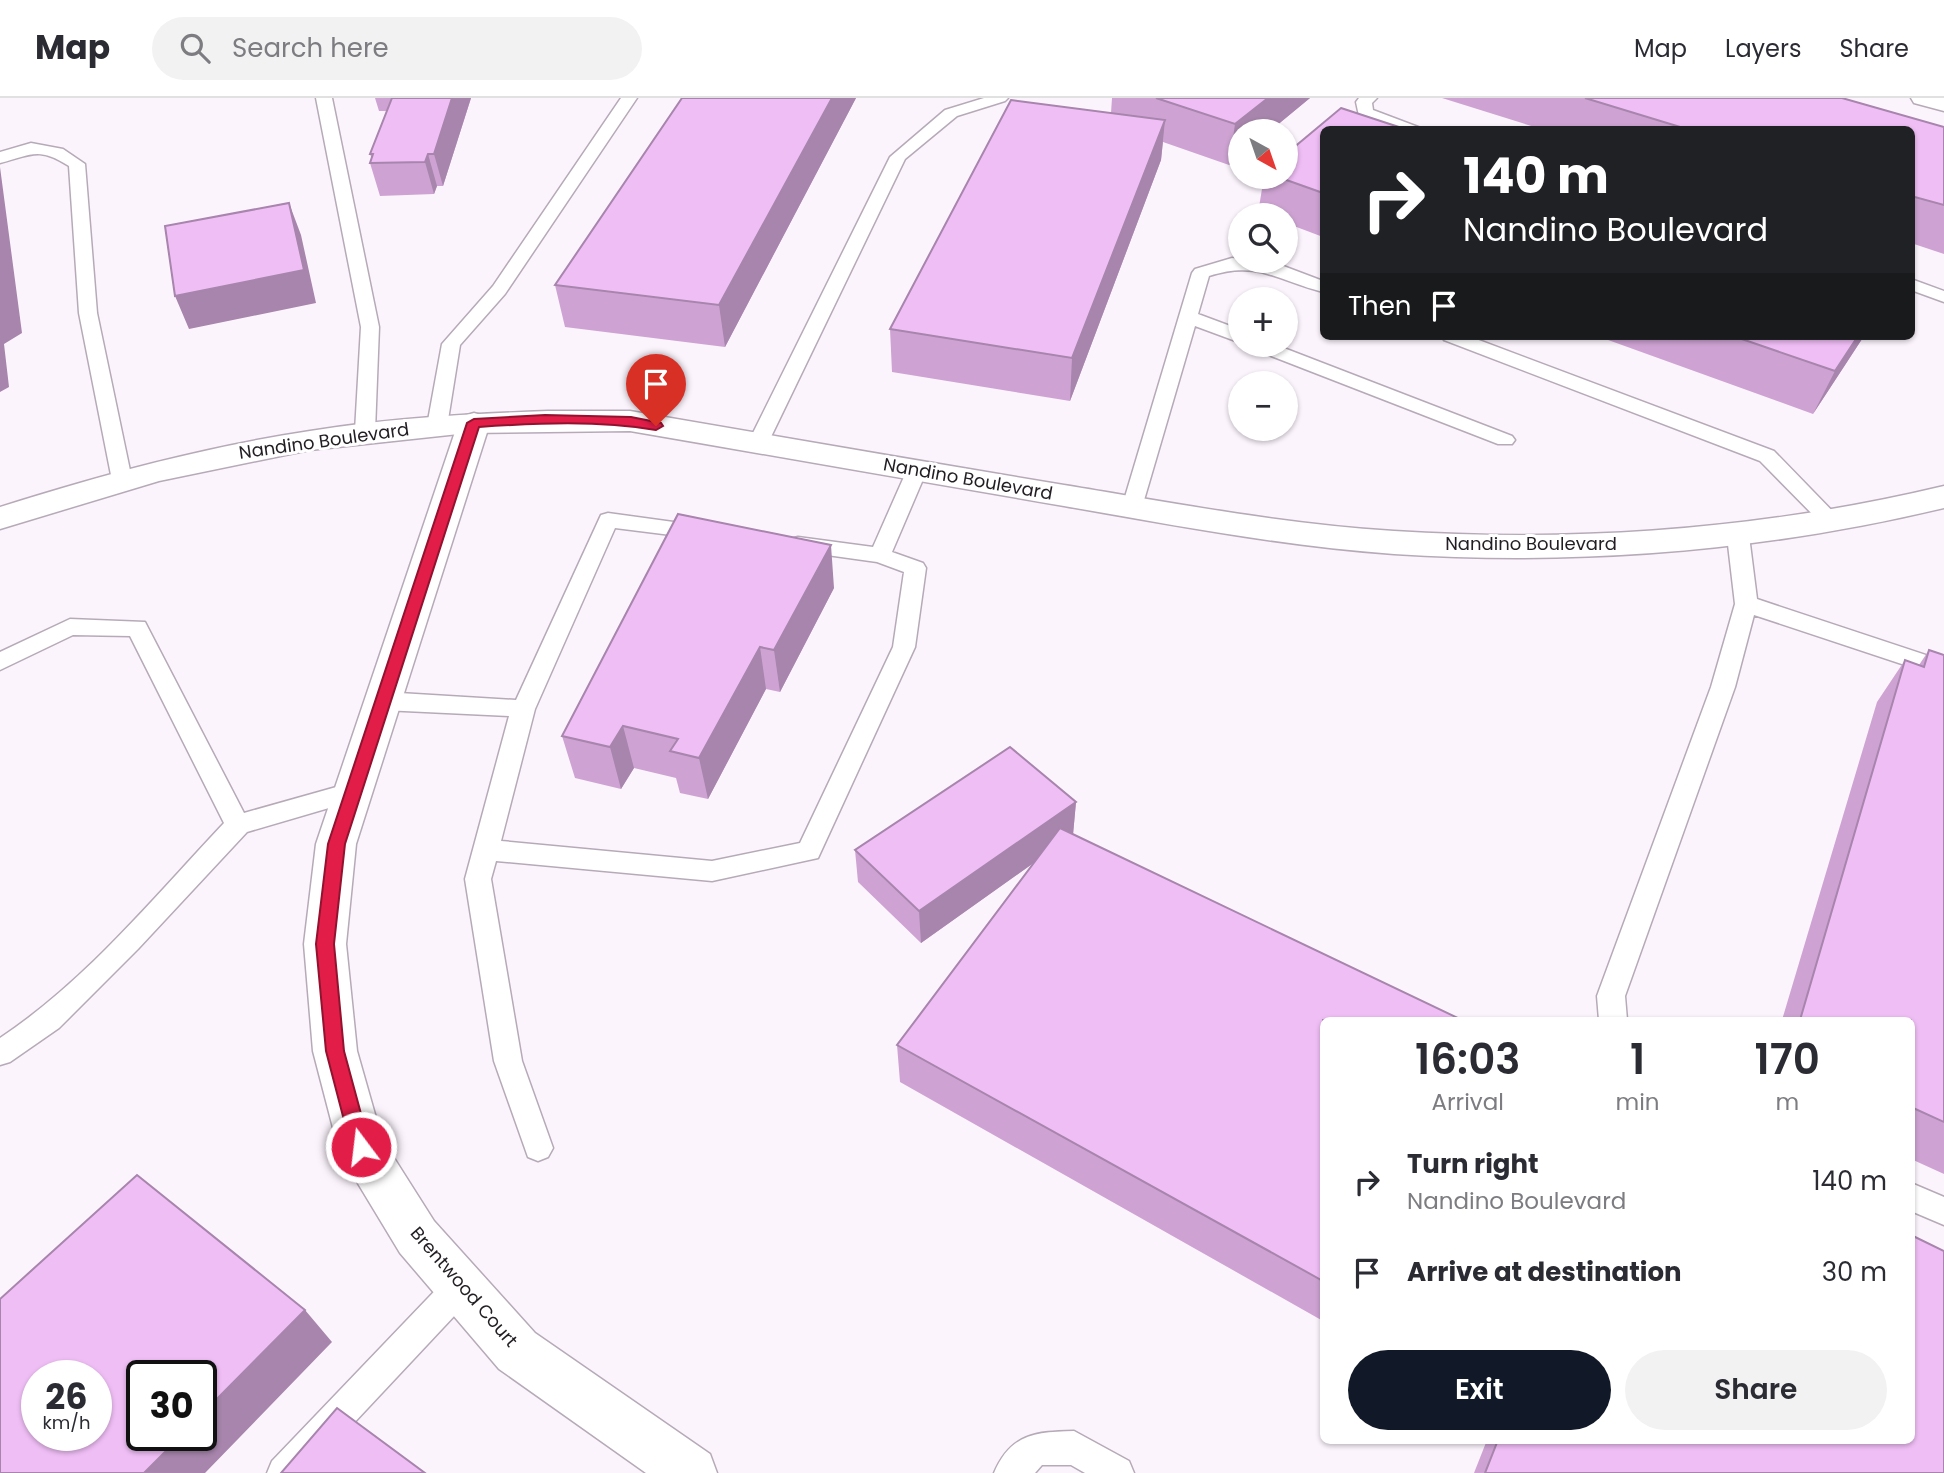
<!DOCTYPE html>
<meta charset="utf-8">
<style>
body{margin:0;font-family:Poppins,sans-serif;background:#f2f2f3;color:#2b2b33;height:100vh;display:flex;flex-direction:column;font-size:26px;white-space:nowrap}
*{box-sizing:border-box;margin:0}
p{font-size:23px;color:#7c7c81}
.icon{flex:none;width:38px;height:38px;fill:none;stroke:currentColor;stroke-width:2;stroke-linecap:round;stroke-linejoin:round}
.map{position:relative;flex:1;overflow:hidden}
.sheet{position:absolute;left:1320px;top:919px;width:595px;height:427px;display:flex;flex-direction:column;background:#fff;border-radius:10px;box-shadow:0 2px 5px #0004}
.sheet>*{flex:none}
.top-card{position:absolute;left:1320px;top:28px;width:595px;height:214px;border-radius:10px;box-shadow:0 2px 5px #0004;background:#202124;color:#fff;overflow:hidden}
.needle{width:46px;rotate:140deg}
.buttons{position:absolute;left:1228px;top:21px;display:grid;gap:14px}
.buttons a{display:grid;place-items:center;width:70px;height:70px;border-radius:50%;background:#fff;box-shadow:0 2px 5px #0004;font-size:35px}
.speed{position:absolute;left:21px;top:1262px;display:flex;gap:14px;font-size:35px;font-weight:700;text-align:center}
.speed>*{display:grid;place-content:center;width:91px;height:91px;border-radius:50%;background:#fff;box-shadow:0 2px 5px #0004;line-height:1}
.speed small{font-size:18px;font-weight:400}
.speed .limit{border:4px solid #111;border-radius:10px;background:#fff;color:#111}
.pin{position:absolute;display:grid;place-items:center;width:60px;height:60px;color:#fff;margin:-72px -30px;border-radius:50% 50% 50% 0;rotate:-45deg;box-shadow:0 0 7px #0007}
.pin .icon{rotate:45deg}
.me{position:absolute;width:77px;margin:-38px;rotate:345deg;stroke-linejoin:round;filter:drop-shadow(0 0 5px #0008)}
.turn{display:flex;align-items:center;gap:24px;height:147px;padding:0 28px;font-size:32px}
.turn .icon{width:91px;height:91px;stroke-width:2.5}
.turn b{display:block;font-size:49px;line-height:60px}
.then{display:flex;align-items:center;height:66px;padding:0 28px;background:#0003;gap:14px;font-size:26px}
.eta{display:flex;justify-content:space-evenly;align-items:center;height:119px;text-align:center}
.eta b{font-size:42px;font-weight:600;line-height:49px}
.primary-button{display:flex;gap:14px;margin-top:auto;padding:14px 28px}
.primary-button a{flex:1;height:80px;border-radius:42px;background:#111827;color:#fff;font-size:28px;font-weight:600;line-height:80px;text-align:center}
.primary-button a+a{background:#f2f2f3;color:#2b2b33}
ul{padding:0;list-style:none}
li{display:flex;align-items:center;gap:21px;height:91px;padding:0 28px}
li div{flex:1}
li b{display:block;font-size:26px}
li em{font-style:normal}
header{display:flex;align-items:center;gap:42px;box-sizing:border-box;height:98px;padding:0 35px;background:#fff;border-bottom:2px solid #e1e1e2}
header strong{font-size:33px}
nav{display:flex;gap:38px;margin-inline-start:auto;font-size:24px}
.search{width:490px;height:63px;background:#f2f2f3;display:flex;align-items:center;gap:18px;box-sizing:border-box;padding:0 24px;border-radius:38px;color:#7c7c81;font-size:26px}
.map>svg:first-child{display:block}
.lines{fill:none;stroke-linecap:round;stroke-linejoin:round}
.service-casing{stroke:#b6aab8;stroke-width:3}
.minor-casing{stroke:#b6aab8;stroke-width:3}
.tertiary-casing{stroke:#b6aab8;stroke-width:3}
.service{fill:#fff;fill-rule:evenodd}
.minor{fill:#fff;fill-rule:evenodd}
.tertiary{fill:#fff;fill-rule:evenodd}
.wall{fill:#cea3d3}
.shaded-wall{fill:#a785ac}
.building{fill:#efbef5;stroke:#a785ac;stroke-width:2;fill-rule:evenodd}
.route{fill:#e11d48;stroke:#92132f;stroke-width:2}
.labels{text-anchor:middle;stroke-width:6;stroke-linejoin:round;paint-order:stroke}
.street-label{font-size:18px;fill:#221e23;stroke:#fff}
</style>
<header>
<strong>Map</strong>
<div class="search"><svg class="icon" aria-label="search" viewBox="0 0 24 24"><circle cx="10" cy="10" r="6"/><path d="M15 15l6 6"/></svg>Search here</div>
<nav><a>Map</a><a>Layers</a><a>Share</a></nav>
</header>
<div class="map">
<svg width="1944" height="1375" viewBox="0 0 1944 1375">
<rect width="100%" height="100%" fill="#fcf4fd"/>
<g class="lines">
<defs>
<path id="service" d="M316,0H332L379,229L375,333L372,337H358L355,333L361,229Z
M621,0H637L505,196L460,247L447,328L444,332H430L427,328L442,246L493,188Z
M984,0H1008L1005,3L957,18L905,61L768,345L765,349H751L748,345L890,59L945,12Z
M1359,0H1377L1372,5L1373,12L1426,32H1400L1359,18L1356,4Z
M31,45L63,51L85,66L97,215L132,382L129,387H115L112,382L79,215L69,68C38,48 31,57 0,65V54Z
M1232,160L1278,166L1323,183V194C1278,183 1258,162 1209,178L1198,216L1241,232V245L1195,228L1142,409L1139,414H1125L1122,409L1192,175L1195,171Z
M1911,181L1944,193V204L1911,192Z
M1442,238H1468L1774,353L1843,424L1839,429H1825L1760,363L1444,242Z
M1251,247H1276L1512,338L1515,342L1512,346H1498L1253,251Z
M917,366L924,367L927,372L892,454L923,465L926,470L915,549L818,760L712,783L496,763L491,781L522,963L553,1050L548,1059L538,1063L528,1059L494,963L465,781L509,618L383,612L375,609L371,603L375,597L383,594L516,602L601,417L608,415L710,429L714,434L710,439L703,441L615,430L535,611L501,743L712,763L800,745L893,549L904,474L877,464L798,453L790,451L787,446L790,441L798,439L873,449L907,372L910,367Z
M1738,431L1746,433L1749,438L1757,501L1944,563V580L1754,517L1735,589L1625,898L1627,922H1599L1597,898L1711,589L1735,506L1727,438L1730,433Z
M70,521L145,524L244,715L354,684L363,686L366,693L363,700L247,734L138,851L59,930L10,964L0,967V940C86,883 154,799 224,725L130,538L73,537L0,572V554Z
M1911,1085L1944,1099V1127L1911,1113Z
M461,1173L472,1177L477,1188L472,1199L307,1375H267L272,1363L450,1177Z
M1074,1333L1129,1363L1134,1375H1085L1071,1367H1042L1035,1375H994C1011,1335 1036,1334 1074,1333Z"/>
<path id="minor" d="M1911,0H1944V13L1914,5Z
M474,315L485,318L490,325L356,746L346,846L357,953L382,1041L434,1123L535,1235L710,1356L717,1375H646L499,1271L400,1155L345,1064L338,1049L313,953L304,846L316,746L458,325L463,318Z"/>
<path id="tertiary" d="M548,313H630C775,338 919,363 1064,387C1174,405 1283,426 1394,433C1579,445 1764,431 1944,388V410C1764,453 1579,468 1394,456C1283,448 1173,427 1064,408C919,383 775,358 630,333L468,335L310,352L159,383L0,431V409C102,377 204,349 310,333C389,320 468,316 548,313Z"/>
</defs>
<use href="#service" class="service-casing"/>
<use href="#minor" class="minor-casing"/>
<use href="#tertiary" class="tertiary-casing"/>
<use href="#service" class="service"/>
<use href="#minor" class="minor"/>
<use href="#tertiary" class="tertiary"/>
</g>
<path class="wall" d="M375,0H471L443,88H437L434,96L380,98L370,65L372,61L370,56L387,13H379Z
M682,0H856L725,249L565,229L555,187Z
M1112,0H1310L1270,33H1241L1229,67L1163,44L1161,62L1070,303L892,274L890,231L1111,15Z
M1442,0H1842L1944,29V156L1911,145V32H1544Z
M1323,32V139L1286,125V117H1264L1258,115L1264,79H1286Z
M1597,238H1864L1813,316Z
M834,490L780,594L766,591L708,701L680,695L676,680L634,670L621,691L575,680L562,638Z
M1929,552L1944,557V1076L1911,1061V922H1782L1877,604L1905,562L1919,567Z
M1076,704L1073,736L1323,922V1223L900,984L897,947L1035,764L921,845L858,784L855,752Z
M1487,1342H1911L1944,1375H1474Z"/>
<path class="shaded-wall" d="M452,0H471L443,88L434,56Z
M832,0H856L725,249L719,207Z
M1268,0H1310L1270,33H1241V58L1229,67L1235,26Z
M1165,22L1161,62L1070,303L1072,260Z
M428,56L437,88L434,96L425,64Z
M0,69L22,235L4,246L9,289L0,294Z
M289,105L301,137L316,205L189,231L175,198Z
M1858,238H1864L1813,316L1835,273Z
M831,447L834,490L780,594L774,552Z
M760,549L766,591L708,701L699,660Z
M623,628L634,670L621,691L610,649Z
M1076,704L1073,737L921,845L919,813Z
M305,1212L332,1244L205,1375H144L182,1337H201V1317Z"/>
<path class="building" d="M392,0H452L434,56H428L425,64L370,65L373,56H370Z
M682,0H832L719,207L555,187Z
M1156,0H1268L1235,26Z
M1585,0H1842L1944,29V107L1911,98V32H1690Z
M1011,2L1165,22L1072,260L890,231Z
M1341,10L1408,32H1323V95L1278,79H1286V56Z
M289,105L304,172L175,198L165,128Z
M1733,238H1858L1835,273Z
M678,416L831,447L774,552L760,549L699,660L670,653L678,641L623,628L610,649L562,638Z
M1929,552L1944,557V1024L1911,1009V922H1800L1905,562L1924,569Z
M1010,649L1076,704L919,813L855,752Z
M1060,730L1462,922H1323V1183L897,947Z
M137,1077L305,1212L201,1317V1278H142V1337H182L144,1375H0V1201ZM37,1278H96V1337H37Z
M1911,1137L1944,1153V1375H1485L1498,1342H1911Z
M337,1310L425,1375H281Z"/>
<path class="route" d="M545,317L631,319L661,325L663,328L656,332C598,322 538,325 479,329L345,746L334,846L344,953L370,1049L368,1056L361,1058L354,1056L351,1049L326,953L316,846L328,746L467,325L474,321Z"/>
<g class="labels">
<g class="street-label">
<text transform="translate(324 343) rotate(-8)" y="6">Nandino Boulevard</text>
<text transform="translate(968 381) rotate(10)" y="6">Nandino Boulevard</text>
<text x="1531" y="452">Nandino Boulevard</text>
<text transform="translate(464 1189) rotate(49)" y="6">Brentwood Court</text>
</g>
</g>
</svg>
<div class="buttons">
<a><svg class="needle" viewBox="-14 -14 28 28"><path d="M0-13l5 13h-10z" fill="#e53935"/><path d="M0 13l5-13h-10z" fill="#7c7c81"/></svg></a>
<a><svg class="icon" aria-label="search" viewBox="0 0 24 24"><circle cx="10" cy="10" r="6"/><path d="M15 15l6 6"/></svg></a>
<a>+</a>
<a>−</a>
</div>
<div class="speed"><div>26<small>km/h</small></div><div class="limit">30</div></div>
<div class="pin" style="left:656px;top:328px;background:#d93025"><svg class="icon" aria-label="arrive" viewBox="0 0 24 24"><path d="M6 21V4h12l-3 4 3 4H6"/></svg></div>
<svg class="me" style="left:361px;top:1049px" viewBox="-20 -20 40 40"><circle r="17" fill="#e11d48" stroke="#fff" stroke-width="3"/><path d="M0-11L8 9 0 5-8 9z" fill="#fff"/></svg>
<div class="top-card">
<div class="turn"><svg class="icon" aria-label="right" viewBox="0 0 24 24"><path d="M7 20v-9h11M14 6l5 5-5 5"/></svg><div><b>140 m</b>Nandino Boulevard</div></div>
<div class="then">Then<svg class="icon" aria-label="arrive" viewBox="0 0 24 24"><path d="M6 21V4h12l-3 4 3 4H6"/></svg></div>
</div>
<section class="sheet">
<div class="eta">
<div><b>16:03</b><p>Arrival</p></div>
<div><b>1</b><p>min</p></div>
<div><b>170</b><p>m</p></div>
</div>
<ul>
<li><svg class="icon" aria-label="right" viewBox="0 0 24 24"><path d="M7 20v-9h11M14 6l5 5-5 5"/></svg><div><b>Turn right</b><p>Nandino Boulevard</p></div><em>140 m</em></li>
<li><svg class="icon" aria-label="arrive" viewBox="0 0 24 24"><path d="M6 21V4h12l-3 4 3 4H6"/></svg><div><b>Arrive at destination</b></div><em>30 m</em></li>
</ul>
<div class="primary-button"><a>Exit</a><a>Share</a></div>
</section>
</div>
